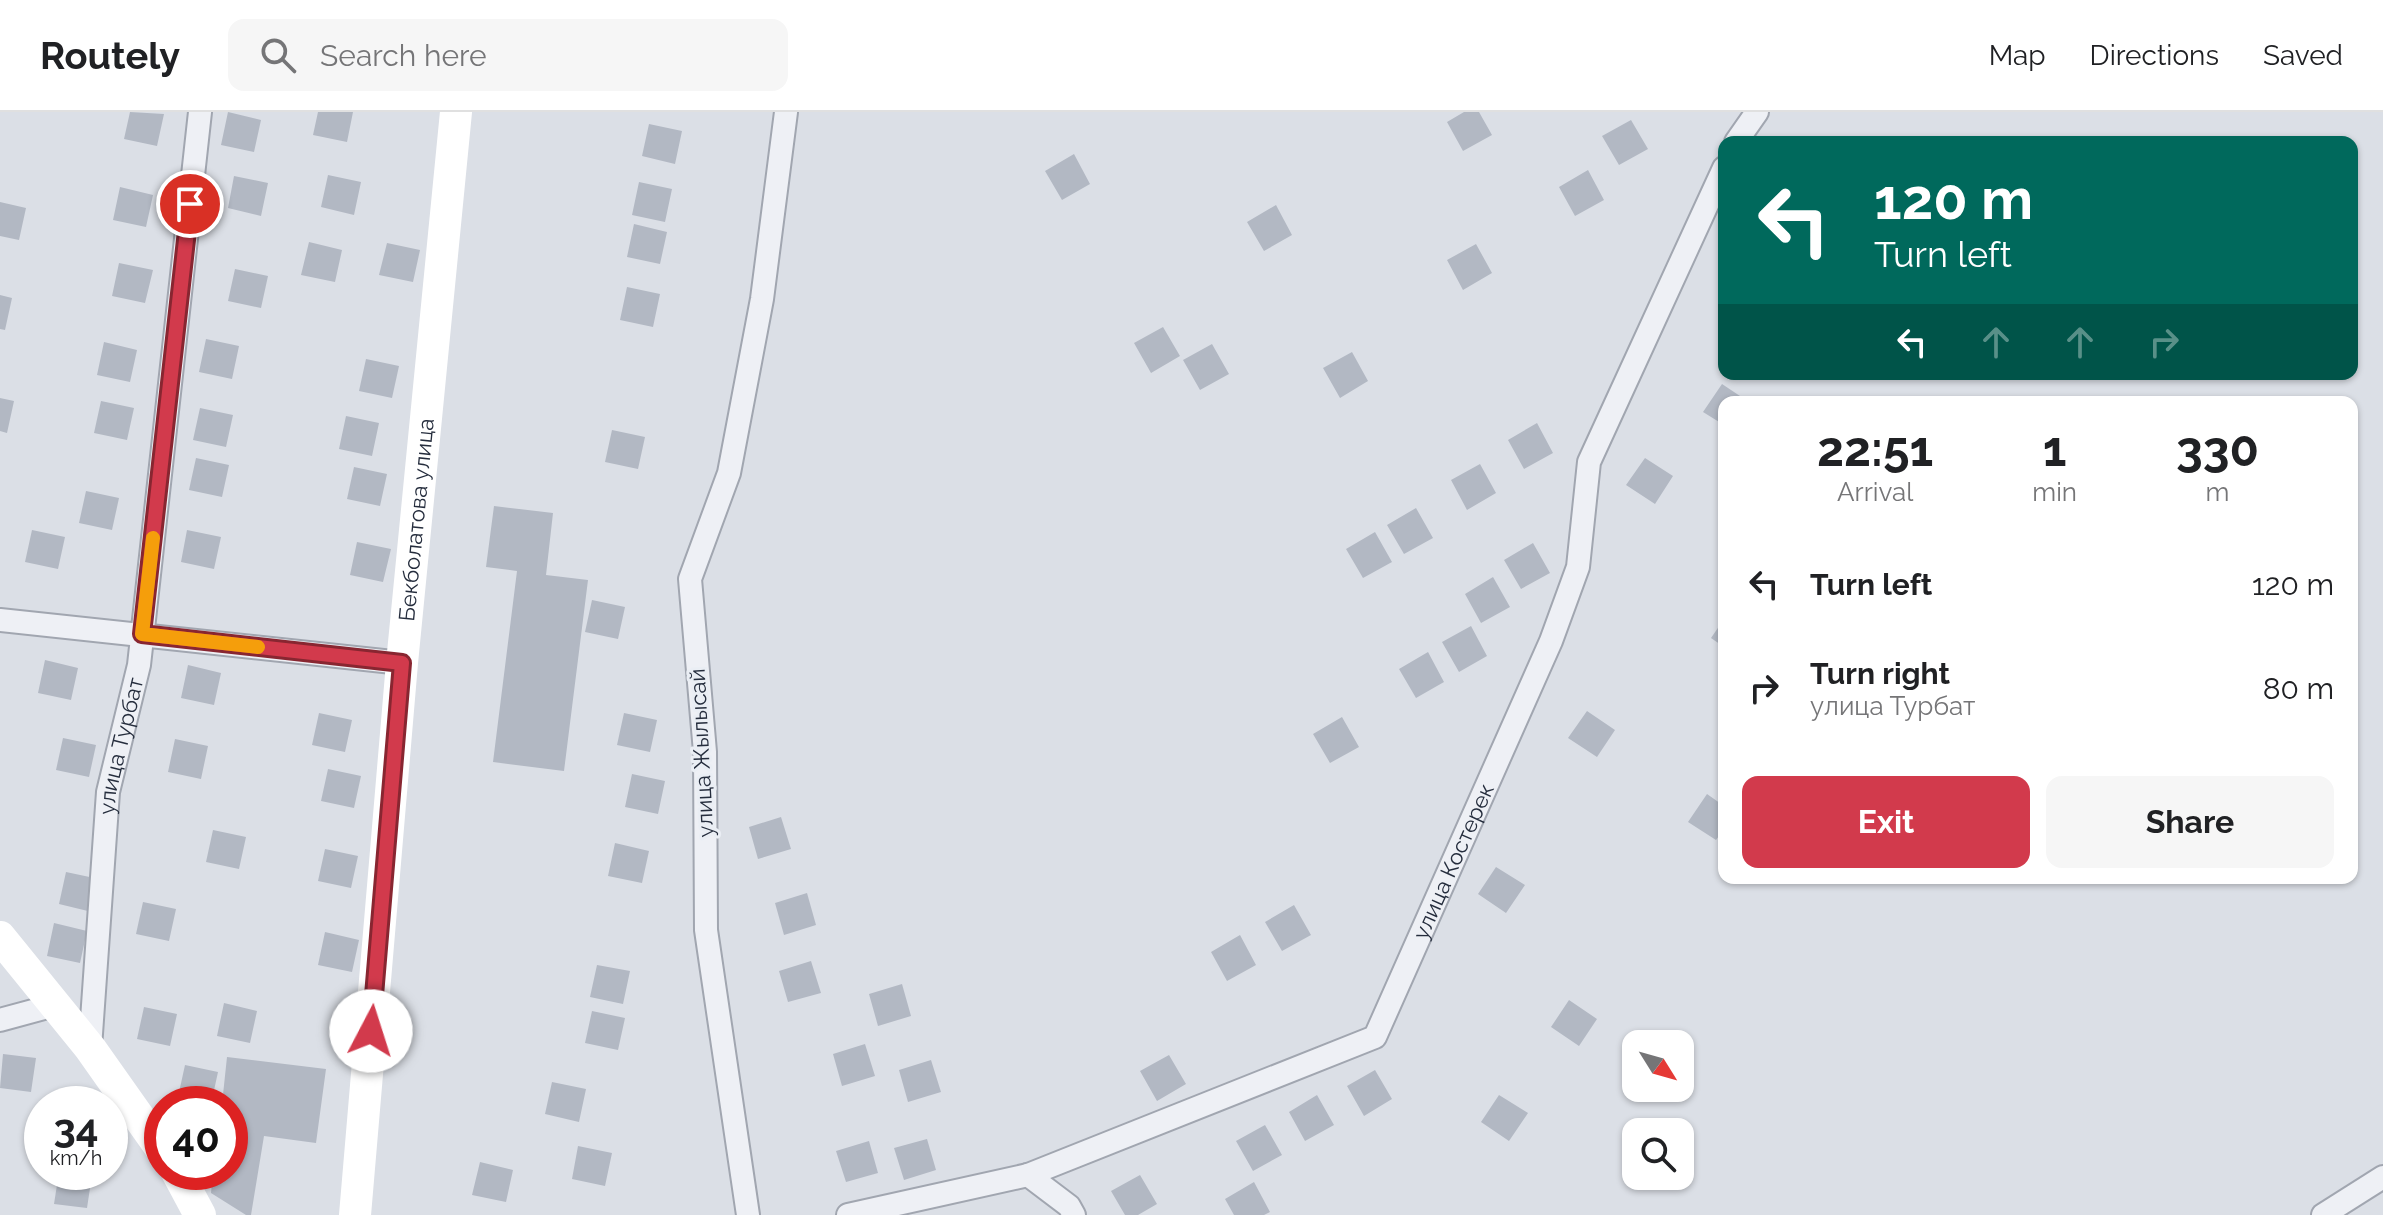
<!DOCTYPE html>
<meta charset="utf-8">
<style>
body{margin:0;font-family:Raleway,sans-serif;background:#f6f6f6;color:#202124;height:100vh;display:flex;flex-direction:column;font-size:30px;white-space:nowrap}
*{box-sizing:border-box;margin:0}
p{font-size:26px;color:#757577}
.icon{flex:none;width:44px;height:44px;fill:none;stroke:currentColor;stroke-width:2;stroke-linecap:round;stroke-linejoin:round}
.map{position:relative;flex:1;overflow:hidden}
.drawer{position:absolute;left:1718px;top:284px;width:640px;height:488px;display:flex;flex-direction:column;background:#fff;border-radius:16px;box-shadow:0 2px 6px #0004}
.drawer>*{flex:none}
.top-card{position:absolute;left:1718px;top:24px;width:640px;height:244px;border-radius:16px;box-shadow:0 2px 6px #0004;background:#00695c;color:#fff;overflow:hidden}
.needle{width:52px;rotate:127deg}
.controls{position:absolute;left:1622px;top:918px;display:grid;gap:16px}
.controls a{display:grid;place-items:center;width:72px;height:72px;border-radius:16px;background:#fff;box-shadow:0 2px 6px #0004;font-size:40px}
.speed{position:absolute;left:24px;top:974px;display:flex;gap:16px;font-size:40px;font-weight:700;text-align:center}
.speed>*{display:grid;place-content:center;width:104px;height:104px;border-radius:50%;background:#fff;box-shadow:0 2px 6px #0004;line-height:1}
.speed small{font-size:20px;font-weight:400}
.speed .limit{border:12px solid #d22;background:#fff;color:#111}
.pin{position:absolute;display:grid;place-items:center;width:68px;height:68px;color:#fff;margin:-34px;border:4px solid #fff;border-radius:50%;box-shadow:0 2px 8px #0007}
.me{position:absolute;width:88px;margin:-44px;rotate:5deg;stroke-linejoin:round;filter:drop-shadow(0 0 6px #0008)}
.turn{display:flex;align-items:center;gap:28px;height:168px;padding:0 24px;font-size:36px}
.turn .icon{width:104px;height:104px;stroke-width:2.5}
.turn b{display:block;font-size:56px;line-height:68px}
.lanes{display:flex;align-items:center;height:76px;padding:0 24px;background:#0003;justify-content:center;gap:40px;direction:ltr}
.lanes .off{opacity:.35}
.eta{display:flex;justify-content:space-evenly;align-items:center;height:136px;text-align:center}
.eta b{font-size:48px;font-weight:700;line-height:56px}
.action{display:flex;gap:16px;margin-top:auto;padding:16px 24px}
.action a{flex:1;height:92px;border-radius:16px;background:#d23a4c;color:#fff;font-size:32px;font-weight:700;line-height:92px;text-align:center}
.action a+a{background:#f6f6f6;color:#202124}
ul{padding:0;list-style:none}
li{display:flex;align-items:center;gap:24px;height:104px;padding:0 24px}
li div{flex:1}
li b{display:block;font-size:30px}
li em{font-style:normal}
header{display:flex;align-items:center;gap:48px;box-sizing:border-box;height:112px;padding:0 40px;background:#fff;border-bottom:2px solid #e0e0e0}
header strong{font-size:38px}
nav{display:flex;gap:44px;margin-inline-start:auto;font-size:28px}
.search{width:560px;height:72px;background:#f6f6f6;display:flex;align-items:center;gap:20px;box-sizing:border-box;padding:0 28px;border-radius:16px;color:#757577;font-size:30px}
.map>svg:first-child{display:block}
.building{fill:#b2b8c3}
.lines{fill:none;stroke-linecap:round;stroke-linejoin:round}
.street-casing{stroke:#a1a6b0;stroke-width:26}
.street{stroke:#eef0f5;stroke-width:22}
.secondary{stroke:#fff;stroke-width:32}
.route-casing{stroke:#882631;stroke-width:20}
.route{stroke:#d23a4c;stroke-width:14}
.slow{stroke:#f59e0b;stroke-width:14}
.labels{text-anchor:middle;stroke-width:6;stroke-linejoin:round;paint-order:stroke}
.street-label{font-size:22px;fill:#252d3d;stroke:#eaeef4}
</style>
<header>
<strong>Routely</strong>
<div class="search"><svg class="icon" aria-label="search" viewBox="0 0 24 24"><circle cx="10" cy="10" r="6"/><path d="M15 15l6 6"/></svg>Search here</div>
<nav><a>Map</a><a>Directions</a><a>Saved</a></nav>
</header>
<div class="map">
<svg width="2383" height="1103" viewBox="0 0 2383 1103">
<rect width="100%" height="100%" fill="#dbdfe6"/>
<path class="building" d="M130,0L164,2L157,34L124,27Z
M228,0L261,8L254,40L221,33Z
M318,0H353L347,30L313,23Z
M1464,0H1479L1492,23L1463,39L1447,10Z
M1631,8L1648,37L1619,53L1602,24Z
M649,12L682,19L675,52L642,44Z
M1074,42L1090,72L1062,88L1045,59Z
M1588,58L1604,88L1575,104L1559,75Z
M328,63L361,70L354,103L321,95Z
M234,64L268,71L261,104L228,96Z
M639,70L672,77L665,110L632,103Z
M120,75L153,83L146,115L113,108Z
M0,90L26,96L19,128L0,124Z
M1276,93L1292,123L1264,139L1247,110Z
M634,112L667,120L660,152L627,145Z
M309,130L342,138L335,170L301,163Z
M387,131L420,138L413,170L379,163Z
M1476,132L1492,161L1463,178L1447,148Z
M119,151L153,158L145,191L112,184Z
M235,157L268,164L261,196L228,189Z
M627,175L660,182L653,215L620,208Z
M0,183L12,186L5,218L0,217Z
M1163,215L1180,244L1151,261L1134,231Z
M206,227L239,234L232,267L199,260Z
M104,230L137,238L130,270L97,263Z
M1212,232L1229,262L1200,278L1183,248Z
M1352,240L1368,269L1340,286L1323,256Z
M366,247L399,254L392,286L359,279Z
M1722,272L1749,290H1724V313L1703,300Z
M0,286L14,289L7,321L0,319Z
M101,289L134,296L127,328L94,321Z
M200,296L233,303L226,335L193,328Z
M346,304L379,311L372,344L339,337Z
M1537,311L1553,341L1524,357L1508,328Z
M612,318L645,325L638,357L605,350Z
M196,346L229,353L222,385L189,378Z
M1645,346L1673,364L1655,392L1626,373Z
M1480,352L1496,381L1467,398L1451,368Z
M354,355L387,362L380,394L347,387Z
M86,379L119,386L112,418L79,411Z
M494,394L553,401L546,463L588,468L564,659L493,650L517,459L486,455Z
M1416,396L1433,426L1404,442L1387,413Z
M32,418L65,425L58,457L25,450Z
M187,418L221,425L214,457L181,450Z
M1375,420L1392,450L1363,466L1346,437Z
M357,430L391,437L383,470L350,463Z
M1533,431L1550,461L1521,477L1504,448Z
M1493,465L1510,495L1481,511L1465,482Z
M592,488L625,495L618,527L585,520Z
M1724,507V535L1711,526Z
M1471,514L1487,544L1459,560L1442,530Z
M1428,540L1444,570L1416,586L1399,557Z
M45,548L78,556L71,588L38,581Z
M188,553L221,561L214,593L181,586Z
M1587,599L1615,618L1597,645L1568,626Z
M319,601L352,608L345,640L312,633Z
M624,601L657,608L650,640L617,633Z
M1342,605L1359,635L1330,651L1313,622Z
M63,626L96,633L89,665L56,658Z
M175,627L208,634L201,667L168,660Z
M328,657L361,664L354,696L321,689Z
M632,662L665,669L658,702L625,695Z
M1707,682L1724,694V717L1716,728L1688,710Z
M781,705L791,737L758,747L749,715Z
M213,718L246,725L239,757L206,750Z
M615,731L649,739L642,771L608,764Z
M325,737L358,744L351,776L318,769Z
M1496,755L1525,773L1506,801L1478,782Z
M66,760L99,767L92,800L59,792Z
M807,781L816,813L784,823L775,791Z
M143,790L176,797L169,829L136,822Z
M1294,793L1311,823L1282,839L1265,810Z
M54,811L87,819L80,851L47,844Z
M325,820L359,828L352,860L318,853Z
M1240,823L1256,853L1227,869L1211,840Z
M811,849L821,881L788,890L779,859Z
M597,853L630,859L623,892L590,885Z
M902,872L911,904L878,914L869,882Z
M1569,888L1597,907L1579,934L1551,915Z
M224,891L257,899L250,931L217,924Z
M144,895L177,902L170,934L137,927Z
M592,899L625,906L618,938L585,931Z
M865,932L875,964L842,974L833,942Z
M3,942L36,946L31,980L0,976Z
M1169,943L1186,972L1157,989L1140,959Z
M227,945L326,957L316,1031L264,1024L251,1103H246L211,1081L213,1060H230V992H222Z
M931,948L941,980L908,990L899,958Z
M185,953L218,960L211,992L178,985Z
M1375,958L1392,987L1364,1004L1347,974Z
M552,970L586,977L579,1010L545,1002Z
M1317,983L1334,1013L1305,1029L1289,1000Z
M1499,983L1528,1001L1509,1029L1481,1010Z
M1265,1013L1282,1043L1253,1059L1236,1029Z
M927,1027L936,1058L904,1068L894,1036Z
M869,1029L878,1061L846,1070L836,1039Z
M578,1034L612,1041L605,1074L572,1067Z
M480,1050L513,1058L506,1090L472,1083Z
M59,1060L92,1063L87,1096L54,1092Z
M1140,1063L1157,1092L1138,1103H1125L1111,1079Z
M1254,1070L1270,1100L1264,1103H1234L1225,1087Z"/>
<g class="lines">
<defs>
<g id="street">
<path d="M1736,30L1757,0"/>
<path d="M0,508L402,551"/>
<path d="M0,908L55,893"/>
<path id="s1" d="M90,936L108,680L139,553L200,0"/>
<path d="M1028,1063L1069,1094L1074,1103"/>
<path d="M748,1103L706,818L705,640L690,467L729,361L762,187L786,0"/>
<path id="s2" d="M848,1103L1028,1063L1375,925L1551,529L1578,455L1589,350L1724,56"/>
<path d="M2323,1103L2383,1065"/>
</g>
</defs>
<use href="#street" class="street-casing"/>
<use href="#street" class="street"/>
<g class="secondary">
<path d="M0,825L90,936L162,1038"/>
<path d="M177,1060L200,1103"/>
<path id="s3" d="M355,1103L402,551L456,0"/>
</g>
</g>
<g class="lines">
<defs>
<path id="route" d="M190,92L142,522L402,551L371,919"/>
</defs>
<use href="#route" class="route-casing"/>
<use href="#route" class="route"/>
<path class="slow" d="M153,426L142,522L258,535"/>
</g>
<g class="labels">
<g class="street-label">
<text dy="8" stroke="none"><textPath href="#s3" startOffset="698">Бекболатова улица</textPath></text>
<text dy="8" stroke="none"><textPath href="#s1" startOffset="304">улица Турбат</textPath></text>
<text transform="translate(701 641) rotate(-93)" y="8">улица Жылысай</text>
<text dy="8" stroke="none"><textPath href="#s2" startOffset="750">улица Костерек</textPath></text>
</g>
</g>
</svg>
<div class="controls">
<a><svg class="needle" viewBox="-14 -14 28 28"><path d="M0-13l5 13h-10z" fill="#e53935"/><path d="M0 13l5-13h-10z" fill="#757577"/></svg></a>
<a><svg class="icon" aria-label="search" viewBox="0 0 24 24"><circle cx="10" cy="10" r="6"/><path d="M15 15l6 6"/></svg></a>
</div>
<div class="speed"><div>34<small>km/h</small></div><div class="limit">40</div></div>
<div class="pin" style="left:190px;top:92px;background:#d93025"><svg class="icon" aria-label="arrive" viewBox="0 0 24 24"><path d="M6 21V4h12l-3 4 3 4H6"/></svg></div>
<svg class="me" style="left:371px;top:919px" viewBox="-20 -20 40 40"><circle r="19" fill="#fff"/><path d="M0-13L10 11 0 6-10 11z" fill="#d23a4c"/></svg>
<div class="top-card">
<div class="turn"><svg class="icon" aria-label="left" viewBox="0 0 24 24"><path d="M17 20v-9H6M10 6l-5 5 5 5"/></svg><div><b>120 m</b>Turn left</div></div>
<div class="lanes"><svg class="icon" aria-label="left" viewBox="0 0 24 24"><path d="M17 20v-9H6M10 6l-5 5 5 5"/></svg><svg class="icon off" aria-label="ahead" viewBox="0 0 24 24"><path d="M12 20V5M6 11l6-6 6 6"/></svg><svg class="icon off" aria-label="ahead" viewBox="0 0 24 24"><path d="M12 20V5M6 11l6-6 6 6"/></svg><svg class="icon off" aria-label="right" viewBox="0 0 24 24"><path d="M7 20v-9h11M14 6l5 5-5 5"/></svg></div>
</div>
<section class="drawer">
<div class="eta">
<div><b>22:51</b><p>Arrival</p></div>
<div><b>1</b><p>min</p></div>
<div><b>330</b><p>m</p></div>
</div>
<ul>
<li><svg class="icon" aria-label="left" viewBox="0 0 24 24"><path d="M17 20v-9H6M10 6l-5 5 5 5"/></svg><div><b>Turn left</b></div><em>120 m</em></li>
<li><svg class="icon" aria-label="right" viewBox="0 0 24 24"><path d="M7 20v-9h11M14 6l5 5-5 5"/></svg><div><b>Turn right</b><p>улица Турбат</p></div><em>80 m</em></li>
</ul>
<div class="action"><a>Exit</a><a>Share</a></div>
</section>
</div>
